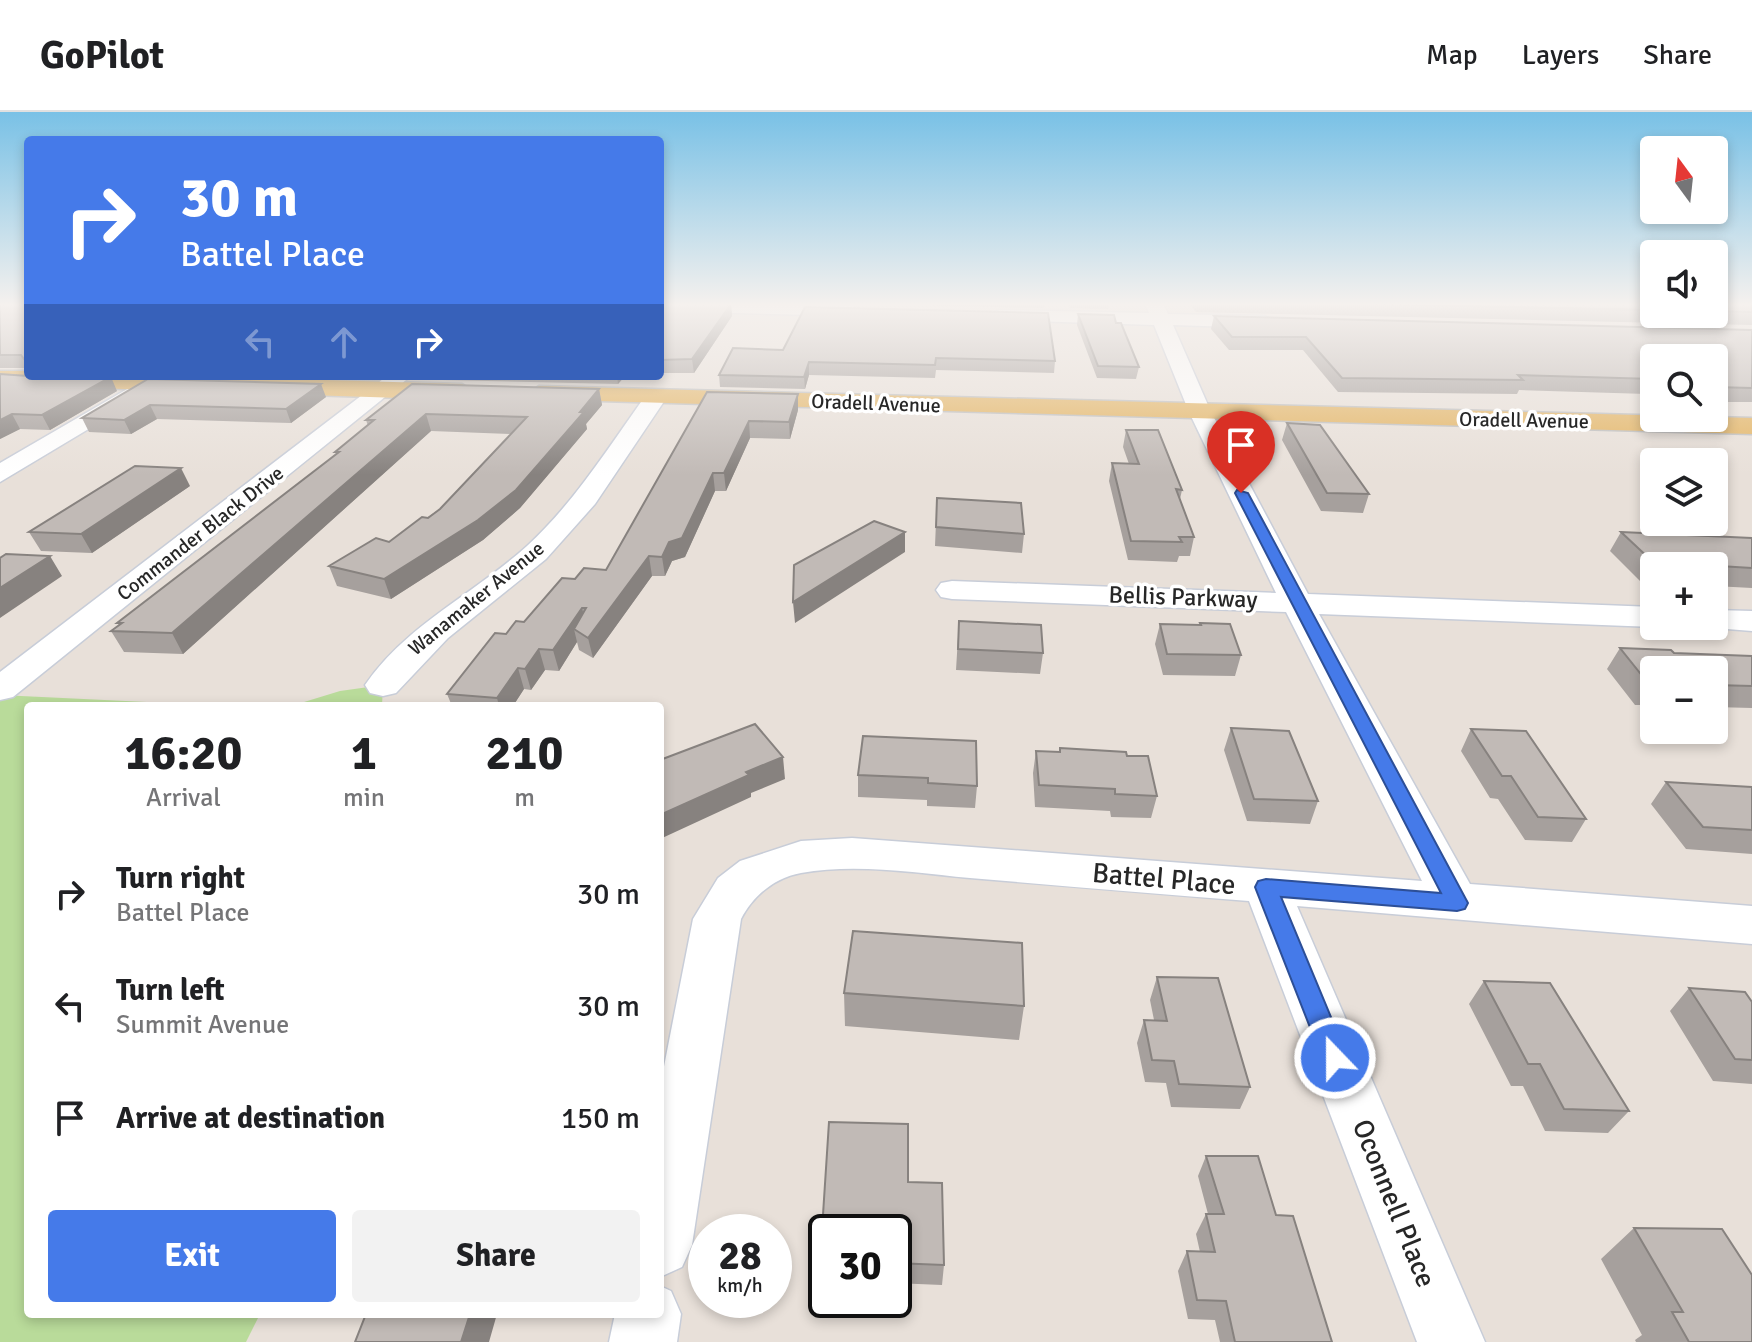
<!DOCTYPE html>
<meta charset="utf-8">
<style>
body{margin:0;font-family:Signika,sans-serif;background:#f2f2f2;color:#202124;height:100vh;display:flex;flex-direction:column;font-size:30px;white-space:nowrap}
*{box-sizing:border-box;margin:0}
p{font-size:26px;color:#757577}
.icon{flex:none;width:44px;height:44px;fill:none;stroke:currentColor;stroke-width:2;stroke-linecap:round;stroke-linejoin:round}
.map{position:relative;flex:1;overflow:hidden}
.details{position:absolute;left:24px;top:590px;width:640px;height:616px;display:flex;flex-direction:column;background:#fff;border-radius:8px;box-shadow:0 4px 12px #0003}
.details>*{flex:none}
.guide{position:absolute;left:24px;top:24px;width:640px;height:244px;border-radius:8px;box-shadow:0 4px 12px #0003;background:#457ae9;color:#fff;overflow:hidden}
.needle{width:52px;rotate:345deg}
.fabs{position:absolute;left:1640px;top:24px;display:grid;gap:16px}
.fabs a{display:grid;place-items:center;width:88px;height:88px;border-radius:8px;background:#fff;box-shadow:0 4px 12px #0003;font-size:40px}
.speed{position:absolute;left:688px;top:1102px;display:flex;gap:16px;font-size:40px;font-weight:700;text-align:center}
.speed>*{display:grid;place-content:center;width:104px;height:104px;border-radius:50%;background:#fff;box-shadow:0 4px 12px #0003;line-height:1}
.speed small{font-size:20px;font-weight:400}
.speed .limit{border:4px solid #111;border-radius:12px;background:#fff;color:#111}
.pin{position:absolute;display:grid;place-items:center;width:68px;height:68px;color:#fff;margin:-82px -34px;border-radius:50% 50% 50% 0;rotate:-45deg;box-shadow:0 0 8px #0007}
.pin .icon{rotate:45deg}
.me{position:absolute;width:88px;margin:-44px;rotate:338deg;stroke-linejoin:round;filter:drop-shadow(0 0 6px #0008)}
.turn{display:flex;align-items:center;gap:28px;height:168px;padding:0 24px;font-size:36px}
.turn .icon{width:104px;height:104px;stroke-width:2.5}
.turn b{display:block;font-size:56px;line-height:68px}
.lanes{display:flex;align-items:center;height:76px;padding:0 24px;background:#0003;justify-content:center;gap:40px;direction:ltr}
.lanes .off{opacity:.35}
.eta{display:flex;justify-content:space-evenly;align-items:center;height:136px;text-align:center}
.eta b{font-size:48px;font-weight:700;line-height:56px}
.primary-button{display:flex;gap:16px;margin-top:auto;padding:16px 24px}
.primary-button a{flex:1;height:92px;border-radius:8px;background:#457ae9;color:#fff;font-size:32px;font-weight:700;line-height:92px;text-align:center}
.primary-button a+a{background:#f2f2f2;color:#202124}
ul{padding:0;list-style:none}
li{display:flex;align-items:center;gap:24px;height:112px;padding:0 24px}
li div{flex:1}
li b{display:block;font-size:30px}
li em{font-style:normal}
header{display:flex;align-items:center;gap:48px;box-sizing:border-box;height:112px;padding:0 40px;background:#fff;border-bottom:2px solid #e0e0e0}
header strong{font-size:38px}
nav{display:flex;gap:44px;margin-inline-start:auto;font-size:28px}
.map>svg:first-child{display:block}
.green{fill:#b9db9a}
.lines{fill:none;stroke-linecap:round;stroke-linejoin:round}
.street-casing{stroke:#c8cdd8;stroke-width:3}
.primary-casing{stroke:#bebebe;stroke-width:3}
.street{fill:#fff;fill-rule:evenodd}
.primary{fill:#e3b463;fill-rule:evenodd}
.wall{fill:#a6a09d}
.shaded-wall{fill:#87827f}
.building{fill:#c1bab6;stroke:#87827f;stroke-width:2}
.route{fill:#457ae9;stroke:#2d4f97;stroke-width:2}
.labels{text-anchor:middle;stroke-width:7;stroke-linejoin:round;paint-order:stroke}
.far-street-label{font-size:20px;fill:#272727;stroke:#fff}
.street-label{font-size:24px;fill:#272727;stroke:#fff}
.near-street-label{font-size:28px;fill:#272727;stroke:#fff}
</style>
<header>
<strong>GoPilot</strong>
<nav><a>Map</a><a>Layers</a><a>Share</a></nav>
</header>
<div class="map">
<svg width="1752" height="1230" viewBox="0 0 1752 1230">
<rect width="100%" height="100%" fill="#e8e0d9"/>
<path class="green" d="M383,573L382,594H291L340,579Z
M0,583L230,594H28V1202H260L246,1230H0Z"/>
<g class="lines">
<defs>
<path id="street" d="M660,191L853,194L862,199L853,204L660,199Z
M1145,191H1163L1168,202L1265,204L1274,210L1265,216L1173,213L1211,300L1308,482L1654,495V514H1657L1654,515L1319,502L1470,772L1752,794V832L1297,794L1485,1230H1417L1249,789C1156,782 1063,774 970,766C916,761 856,751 801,761C774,766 753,784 741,807L692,1133L682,1155L660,1165V975L693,807L718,766L740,749L801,729L852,726L1422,769L1286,500L952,487L941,485L936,478L941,471L952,469L1276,481L1189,300L1154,213L999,208L990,203L999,198L1149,201Z
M387,264H411L13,585L0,588V560Z
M129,276L137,278L140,283L137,288L0,370V351Z
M656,278L667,285L595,392L546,447L448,526L396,581L383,584L370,581L365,573C406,513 474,482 527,434C575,390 610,333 648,280Z
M1714,498L1752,499V519L1702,515L1714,514Z
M660,1174L671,1179L681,1202L677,1230H609L615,1202H660Z"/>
<path id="primary" d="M0,259H28V264H179L462,272L475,280L462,288L0,273Z
M539,274L1752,306V322L530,287L526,282Z"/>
</defs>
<use href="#street" class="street-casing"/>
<use href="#primary" class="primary-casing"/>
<use href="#street" class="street"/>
<use href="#primary" class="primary"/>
</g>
<path class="wall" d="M0,191H28V256H0Z
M660,191L731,192L732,204L694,261H660Z
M813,191H1045L1044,196Z
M1068,191H1109L1108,197L1070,196Z
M1188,191H1654V202H1714V191H1752V213L1196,200Z
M1078,202L1116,211L1139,255L1136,267L1097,266L1077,213Z
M1214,204L1752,218V290H1714V246H1654V286L1647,282L1519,278L1517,282L1338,280L1303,238H1229L1211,217Z
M733,236L1055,249L1054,261L936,258L935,266L809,263L805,277L720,275L719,263Z
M0,262L117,279L50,318L20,317L0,327Z
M261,264H355L354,265Z
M440,264H625L618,272L442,268Z
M148,267L326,285L291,311L157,307L131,322L89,320L82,306Z
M599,277L602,293L586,312L587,317L520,396L483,428L391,487L337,474L329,454L389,430L440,397L511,322L431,319L183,542L124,540L111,519L119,513L117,511L336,342L335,340L368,314L366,308Z
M707,280L798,298L790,327L750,326L726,379H715L685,445L672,449L665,464H652L593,546L579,538L577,530L559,559L545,558L531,578L524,577L513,594H452L447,582L506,522L524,510L575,467L606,458Z
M1287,311L1369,382L1363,401L1321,399L1282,328Z
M1126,318L1182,378L1180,387L1194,425L1190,444H1179L1177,450L1128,448L1109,369L1112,351L1129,352L1123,335Z
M190,374L92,441L41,439L29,420Z
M937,386L1024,422L1022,441L935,434Z
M1621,420L1752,426V476L1714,474V454H1654V471L1641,470L1610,439Z
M959,509L1043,541L1040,562L956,558Z
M1200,511L1241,543L1235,564L1163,563L1155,532L1160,512L1200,513Z
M1620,536L1674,541L1752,544V596L1714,595V558H1654V593H1635L1607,557Z
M1231,616L1318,689L1310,712L1247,709L1224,638Z
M1471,617L1586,707L1572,730L1525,728L1498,687L1490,686L1461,639Z
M863,624L977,674L975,696L927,694V688L858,685V663Z
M1060,636L1127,644L1157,684L1151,706L1111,705L1110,699L1035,695L1033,661L1036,639L1059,640Z
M1666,670L1752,675V742L1686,737L1651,692Z
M1157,865L1250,975L1240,997L1171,995L1166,971L1145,970L1137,931L1144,908H1154L1150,888Z
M1484,869L1629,999L1608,1021L1545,1019L1523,974H1511L1469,892Z
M1689,876L1752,890V972L1713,969L1670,899Z
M844,881L1024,894L1019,928L845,914Z
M829,1010L908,1012V1070L942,1071L944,1153L942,1173L894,1171V1120H826V1169H822L820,1149Z
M1206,1044L1276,1103L1332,1230H1220L1215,1208L1188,1207L1178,1159L1187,1139L1200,1140L1196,1122L1206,1102H1208L1198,1064Z
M1634,1116L1752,1230H1636L1635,1228L1642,1223L1601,1147Z"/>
<path class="shaded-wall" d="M731,192L732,204L694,261L692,247Z
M809,250V263L805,277L804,265Z
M617,264H625L618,272Z
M111,265L117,279L50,318L42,303Z
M321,272L326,285L291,311L286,297Z
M599,277L602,293L586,312L587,317L520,396L483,428L391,487L384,467L580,300Z
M798,282V298L790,327L789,310Z
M150,293L157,307L131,322L124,308Z
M12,302L20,317L0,327V308Z
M426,302L431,319L183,542L172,521Z
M749,309L750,326L726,379L724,361Z
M181,356L190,374L92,441L81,422Z
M713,361L715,379L685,445L672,449L665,464L662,445L669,430Z
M905,420V440L795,511L793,490Z
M50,444L62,464L0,506V476Z
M649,444L652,464L593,546L588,526Z
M582,496L587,516L574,517L577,530L559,559L553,538Z
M539,537L545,558L531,578L525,557Z
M518,556L524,577L513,594H499L497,586Z
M783,645L785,667L751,681V685L660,727V703L746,660Z
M470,1202H497L489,1230H461Z"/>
<path class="building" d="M0,191H28V248L24,247L21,243H0Z
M660,191H688L731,192L692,247L660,248Z
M1332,191H1654V198Z
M1714,191H1752V200L1714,199Z
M805,195L1048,201L1055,249L936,246L935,253L809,250L804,265L719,263L733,236L783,238Z
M1078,202L1114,203L1116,211H1121L1139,255L1098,254Z
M1214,204L1752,218V276L1714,275V246H1654V267L1518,263L1523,268L1342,266L1306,225H1232Z
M0,262L28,264L111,265L42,303L12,302L0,308Z
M148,267L321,272L286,297L150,293L124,308L82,306Z
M412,272L599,277L580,300H584L516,378L478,408L384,467L329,454L376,426L389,430L422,405L428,406L440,397L527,305L426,302L172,521L111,519L122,511H117L339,340H335L374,308H366Z
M707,280L798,282L789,310L749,309L724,361H713L682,426L669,430L662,445L649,444L588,526L574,517L586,496H582L553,538L539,537L525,557L518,556L497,586L447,582L495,521L506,522L516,509L524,510L562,466L575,467L584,456L606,458Z
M1287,311L1320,313L1369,382L1327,381Z
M1126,318H1158L1182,378L1176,377L1194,425H1179L1182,430L1131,429L1112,351L1139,352Z
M135,354L181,356L81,422L29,420Z
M937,386L1021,391L1024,422L936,415Z
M874,409L905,420L793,490L794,453Z
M1621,420L1752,426V456L1653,450Z
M6,442L50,444L0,476V446Z
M959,509L1041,513L1043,541L958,537Z
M1200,511L1230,512L1241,543L1167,542L1160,512L1201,513Z
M1620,536L1671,538L1674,541L1752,544V574L1714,573V558H1654V571H1648Z
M755,612L783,645L746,660L749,663L660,703V648Z
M1231,616L1289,619L1318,689L1254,687Z
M1471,617L1526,619L1586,707L1538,705L1511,664H1502Z
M863,624L976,629L977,674L928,671V666L858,663Z
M1060,636L1126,640L1127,644H1148L1157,684L1115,682V677L1039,673L1036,639L1060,640Z
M1666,670L1752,675V718L1703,715Z
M853,819L1022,831L1024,894L844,881Z
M1157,865L1218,866L1250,975L1179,972L1174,949L1152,948L1144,908L1167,909Z
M1484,869L1550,871L1629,999L1564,997L1540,952H1528Z
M1689,876L1745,880L1752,890V948L1735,947Z
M829,1010L908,1012V1070L942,1071L944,1153L894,1151V1120H826V1149H820Z
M1206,1044H1258L1276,1103L1293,1104L1332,1230H1235L1226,1189L1197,1188L1187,1139L1215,1140L1206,1102H1224Z
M1634,1116L1722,1117L1752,1163V1230H1689L1672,1200H1683Z
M366,1202H470L461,1230H355Z"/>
<linearGradient id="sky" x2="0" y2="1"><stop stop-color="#79c1e6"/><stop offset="0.53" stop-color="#f5f1ee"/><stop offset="1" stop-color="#f5f1ee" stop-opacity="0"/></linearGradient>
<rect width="1752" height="363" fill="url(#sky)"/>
<path class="route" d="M1237,378L1248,381L1468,791L1465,797L1457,799L1281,785L1348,946L1344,954L1335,957L1326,954L1322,946L1255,775L1258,769L1266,767L1441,781L1235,381Z"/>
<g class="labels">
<g class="far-street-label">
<text transform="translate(876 291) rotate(2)" y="7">Oradell Avenue</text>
<text transform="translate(1524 308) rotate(1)" y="7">Oradell Avenue</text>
<text transform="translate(200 421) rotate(-38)" y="7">Commander Black Drive</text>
<text transform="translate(476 486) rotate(-39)" y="7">Wanamaker Avenue</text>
</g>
<g class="street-label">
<text transform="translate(1183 485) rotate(2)" y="8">Bellis Parkway</text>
</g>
<g class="near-street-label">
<text transform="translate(1164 766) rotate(5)" y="10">Battel Place</text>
<text transform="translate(1395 1091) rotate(68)" y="10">Oconnell Place</text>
</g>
</g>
</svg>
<div class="fabs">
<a><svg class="needle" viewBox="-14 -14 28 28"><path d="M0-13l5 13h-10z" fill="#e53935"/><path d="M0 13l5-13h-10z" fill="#757577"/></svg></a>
<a><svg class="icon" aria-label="sound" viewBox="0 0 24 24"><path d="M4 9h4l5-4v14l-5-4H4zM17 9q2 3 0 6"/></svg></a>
<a><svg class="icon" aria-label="search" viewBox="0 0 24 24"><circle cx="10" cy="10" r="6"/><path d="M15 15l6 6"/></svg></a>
<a><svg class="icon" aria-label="layers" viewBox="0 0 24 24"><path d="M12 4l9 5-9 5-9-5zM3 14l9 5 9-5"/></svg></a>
<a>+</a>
<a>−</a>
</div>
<div class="speed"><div>28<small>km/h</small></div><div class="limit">30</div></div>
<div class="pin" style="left:1241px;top:381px;background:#d93025"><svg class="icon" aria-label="arrive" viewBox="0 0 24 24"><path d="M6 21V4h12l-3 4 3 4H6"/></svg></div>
<svg class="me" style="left:1335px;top:946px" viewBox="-20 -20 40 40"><circle r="17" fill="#457ae9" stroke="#fff" stroke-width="3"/><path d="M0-11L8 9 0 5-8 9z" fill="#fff"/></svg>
<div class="guide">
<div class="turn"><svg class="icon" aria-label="right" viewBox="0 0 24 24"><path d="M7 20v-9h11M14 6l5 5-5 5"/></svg><div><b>30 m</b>Battel Place</div></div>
<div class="lanes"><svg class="icon off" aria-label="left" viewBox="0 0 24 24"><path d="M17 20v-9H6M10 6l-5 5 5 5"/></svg><svg class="icon off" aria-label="ahead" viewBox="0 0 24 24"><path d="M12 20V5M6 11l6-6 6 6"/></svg><svg class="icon" aria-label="right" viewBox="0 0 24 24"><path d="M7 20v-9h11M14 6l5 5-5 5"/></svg></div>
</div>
<section class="details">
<div class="eta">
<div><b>16:20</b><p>Arrival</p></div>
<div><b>1</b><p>min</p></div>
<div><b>210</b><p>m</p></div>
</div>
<ul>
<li><svg class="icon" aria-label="right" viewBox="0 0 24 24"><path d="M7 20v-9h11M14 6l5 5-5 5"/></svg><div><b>Turn right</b><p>Battel Place</p></div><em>30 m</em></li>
<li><svg class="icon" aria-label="left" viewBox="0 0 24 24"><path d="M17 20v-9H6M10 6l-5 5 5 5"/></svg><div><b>Turn left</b><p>Summit Avenue</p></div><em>30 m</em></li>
<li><svg class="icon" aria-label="arrive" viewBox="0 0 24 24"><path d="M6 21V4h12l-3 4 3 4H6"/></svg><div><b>Arrive at destination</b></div><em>150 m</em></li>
</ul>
<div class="primary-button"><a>Exit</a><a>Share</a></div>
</section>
</div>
